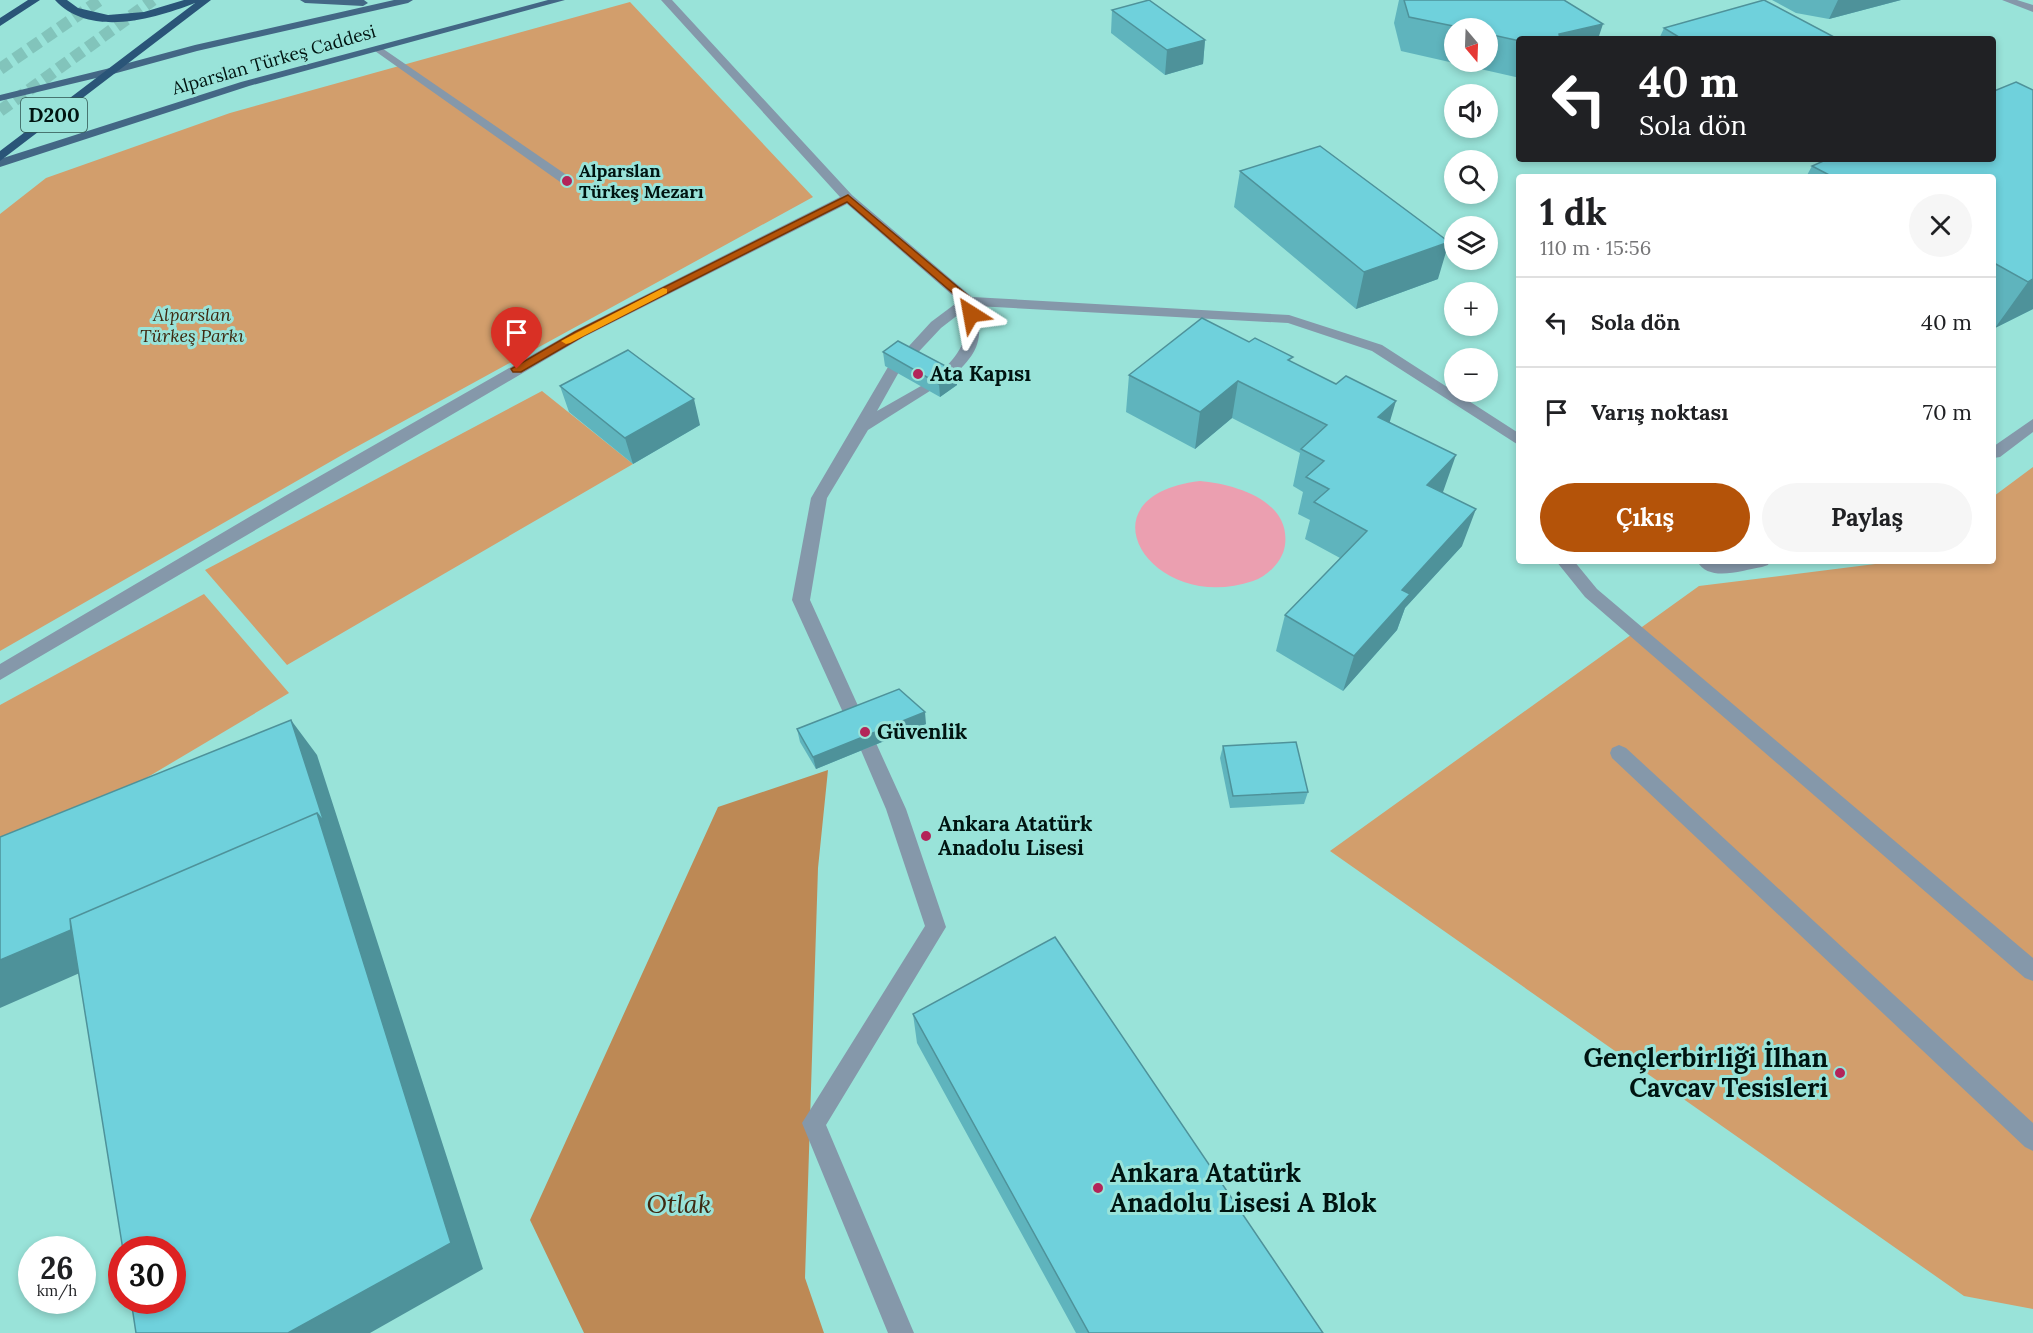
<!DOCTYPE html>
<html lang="tr">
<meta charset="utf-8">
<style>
body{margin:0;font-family:Lora,serif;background:#f6f6f6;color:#202124;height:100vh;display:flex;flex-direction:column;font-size:22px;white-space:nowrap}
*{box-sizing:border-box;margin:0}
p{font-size:20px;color:#757577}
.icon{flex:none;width:33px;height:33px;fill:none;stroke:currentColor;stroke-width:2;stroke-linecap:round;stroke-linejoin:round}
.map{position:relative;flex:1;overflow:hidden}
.side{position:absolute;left:1516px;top:174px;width:480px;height:390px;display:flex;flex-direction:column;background:#fff;border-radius:6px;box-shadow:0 3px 9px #0003}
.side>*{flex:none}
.guide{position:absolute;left:1516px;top:36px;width:480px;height:126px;border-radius:6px;box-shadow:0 3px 9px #0003;background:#202124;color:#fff;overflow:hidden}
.needle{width:39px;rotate:161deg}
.buttons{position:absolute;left:1444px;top:18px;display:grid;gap:12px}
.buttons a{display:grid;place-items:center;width:54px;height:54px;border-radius:50%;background:#fff;box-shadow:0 3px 9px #0003;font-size:30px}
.speed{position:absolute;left:18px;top:1236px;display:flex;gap:12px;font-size:30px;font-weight:700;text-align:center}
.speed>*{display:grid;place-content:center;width:78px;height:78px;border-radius:50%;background:#fff;box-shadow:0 3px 9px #0003;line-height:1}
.speed small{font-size:15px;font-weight:400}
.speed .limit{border:9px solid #d22;background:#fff;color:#111}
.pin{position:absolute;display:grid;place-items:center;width:51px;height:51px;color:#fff;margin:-62px -26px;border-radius:50% 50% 50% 0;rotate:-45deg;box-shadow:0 0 6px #0007}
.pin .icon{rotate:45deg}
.me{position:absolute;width:66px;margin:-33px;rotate:326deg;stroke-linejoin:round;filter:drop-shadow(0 0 4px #0008)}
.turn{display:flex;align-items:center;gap:21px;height:126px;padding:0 24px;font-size:27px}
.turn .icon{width:78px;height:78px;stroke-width:2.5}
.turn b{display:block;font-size:42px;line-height:51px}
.round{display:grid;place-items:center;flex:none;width:63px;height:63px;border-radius:32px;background:#f6f6f6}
.overview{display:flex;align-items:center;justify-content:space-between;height:102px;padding:0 24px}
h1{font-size:36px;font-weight:700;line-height:45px}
.primary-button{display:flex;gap:12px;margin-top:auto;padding:12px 24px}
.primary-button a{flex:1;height:69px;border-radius:36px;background:#b45309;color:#fff;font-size:24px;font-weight:700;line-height:69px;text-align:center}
.primary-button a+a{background:#f6f6f6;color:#202124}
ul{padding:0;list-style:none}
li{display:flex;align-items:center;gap:18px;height:90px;padding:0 24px;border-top:2px solid #e0e0e0}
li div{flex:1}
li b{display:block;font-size:22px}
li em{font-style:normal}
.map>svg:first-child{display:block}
.green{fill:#d29e6c}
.forest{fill:#bd8955}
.water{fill:#eb9fb0}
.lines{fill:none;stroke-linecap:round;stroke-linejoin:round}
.highway-tunnel{stroke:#82c4bb;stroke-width:12;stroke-dasharray:12 6;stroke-linecap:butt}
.minor{fill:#8598aa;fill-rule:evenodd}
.major{fill:#436785;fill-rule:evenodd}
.highway{fill:#2a5578;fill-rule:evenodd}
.wall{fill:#5fb4bd;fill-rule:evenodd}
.shaded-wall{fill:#4e929a}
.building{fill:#6fd1dc;stroke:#4e929a;stroke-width:1.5}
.route{fill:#b45309;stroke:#753606;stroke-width:1.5}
.slow{fill:#f59e0b}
.poi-dot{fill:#b32459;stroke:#99e3d9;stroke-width:2}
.labels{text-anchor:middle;stroke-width:6;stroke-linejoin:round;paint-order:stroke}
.far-street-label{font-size:18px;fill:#001411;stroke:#99e3d9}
.far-poi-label{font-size:18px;font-weight:bold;fill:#001411;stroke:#99e3d9;text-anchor:start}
.far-park-label{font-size:18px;font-style:italic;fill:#3f2911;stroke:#99e3d9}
.shield{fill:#99e3d9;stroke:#2e524d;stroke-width:1.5}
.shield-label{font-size:20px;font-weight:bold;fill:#001411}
.poi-label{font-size:21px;font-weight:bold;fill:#001411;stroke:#99e3d9;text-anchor:start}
.near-poi-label{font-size:26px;font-weight:bold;fill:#001411;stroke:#99e3d9;text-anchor:end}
.near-park-label{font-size:26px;font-style:italic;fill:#3f2911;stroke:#99e3d9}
</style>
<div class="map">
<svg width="2033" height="1333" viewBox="0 0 2033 1333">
<rect width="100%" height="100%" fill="#99e3d9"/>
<path class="green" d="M630,2L813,197L349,451L0,651V214L46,178L230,113Z
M542,391L633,464L287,665L205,570Z
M2033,467V1309L1964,1296L1330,851L1699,586L1899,561H1994V496Z
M204,594L289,693L0,865V705Z"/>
<path class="forest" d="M828,770L818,868L805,1278L824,1333H584L530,1220L718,807Z"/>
<path class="water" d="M1200,481C1234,484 1291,500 1285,545C1283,561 1268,576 1253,581C1152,616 1075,496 1200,481Z"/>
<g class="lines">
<path class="highway-tunnel" d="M0,69L100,0
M0,111L153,0"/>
<path class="minor" d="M661,0H672L852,195L972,297L1289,315L1382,345L1520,434V446L1372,351L1288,323L976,306C985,345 975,355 948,381H938L936,378L938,375C959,354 970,342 963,311L941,328L910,361H900L898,358L931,322L959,301L847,204L584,337L0,680V664L285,496L574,331L840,197Z
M2002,0H2017L2033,5V12Z
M379,46L571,178L573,181L571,184H563L375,51V47Z
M893,365L900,370L877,411L921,386L926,384L933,389L868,430L827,498L810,600L864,719L862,724L855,726L848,724L846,719L792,600L811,498L888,367Z
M2033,419V432L2000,457L1994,458V446Z
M1556,561H1574L1597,589L2033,958V981L2025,978L1585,597Z
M1697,561H1770L1768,565L1762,567C1742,570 1709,583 1697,561Z
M869,740L876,743L906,809L946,927L826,1125L914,1333H888L802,1123L925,926L886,809L860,748L862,743Z
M1619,745L1626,748L2033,1123V1151L2025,1147L1612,758L1610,753L1612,748Z"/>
<path class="major" d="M300,0H364L368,3L363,6L305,3Z
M394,0H413L408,3L197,51L113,74L0,101V95L106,69L195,45Z
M548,0H565L249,86L0,167V159L241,82Z"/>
<path class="highway" d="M28,0H40L0,26V18Z
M55,0H67L78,8L108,15L144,12L184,0H211L0,161V151L195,3C154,19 90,38 55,0Z"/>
</g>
<path class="wall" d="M1399,0H1564L1520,39V78L1401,51L1394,23ZM1455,28H1488V62H1455Z
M1772,0H1901L1829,19L1796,13Z
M1112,10L1205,40L1203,64L1165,75L1111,33Z
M1664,28L1833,39H1659Z
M1994,91L2033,309L1995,328L1994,327V177H1806L1812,166Z
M1240,171L1438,279L1356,309L1234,207Z
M1249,342L1292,362L1390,422L1443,492L1462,546L1405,608L1397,630L1343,691L1276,651L1285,615L1340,558L1305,539L1310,520L1298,514L1303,492L1293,486L1300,453L1232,418L1195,449L1126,412L1129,375Z
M883,352L957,372V385L940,397L885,366Z
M560,386L700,425L633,464L569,412Z
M926,724L816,769L800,742L797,729Z
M1223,746L1308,792L1304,804L1230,808L1220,758Z
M913,1014L1323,1333H1076L917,1043Z"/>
<path class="shaded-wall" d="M1838,0H1901L1829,19Z
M1603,24L1598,39H1558L1559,34Z
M1205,40L1203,64L1165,75L1167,50Z
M1449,242L1438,279L1356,309L1364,272Z
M2033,279V309L1995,328L2028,282Z
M957,372V385L940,397L939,384Z
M1238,381L1232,418L1195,449L1200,412Z
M694,399L700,425L633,464L625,438Z
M1396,401L1385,438L1378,417Z
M1456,455L1443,492L1415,521L1427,485Z
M1476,509L1462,546L1405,608L1397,630L1343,691L1354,656L1402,590Z
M925,712L926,724L816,769L813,757Z
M291,720L317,755L483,1269L370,1333H288L332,862L0,1008V960Z"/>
<path class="building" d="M1149,0L1205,40L1167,50L1112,10Z
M1404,0H1564L1603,24L1559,34L1560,39H1520V41L1488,34V28H1463L1409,17Z
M1764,0L1834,37L1825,39H1682L1664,28Z
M2016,82L2033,90V279L2028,282L1994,263V177H1833L1812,166L1828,159H1994V91Z
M1320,146L1449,242L1364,272L1240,171Z
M1202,318L1249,342L1255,338L1293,357L1288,360L1336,384L1346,376L1396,401L1378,417L1456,455L1427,485L1476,509L1402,590L1410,594L1354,656L1285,615L1367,531L1314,502L1329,489L1306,477L1324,461L1301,449L1327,425L1238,381L1200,412L1129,375Z
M898,341L957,372L939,384L883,352Z
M628,350L694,399L625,438L560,386Z
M899,689L925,712L813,757L797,729Z
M291,720L324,822L317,813L70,919L71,930L0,960V837Z
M1296,742L1308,792L1233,796L1223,746Z
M317,813L451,1243L288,1333H136L131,1300H172V1250H123L70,919Z
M1055,937L1323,1333H1089L913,1014Z"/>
<path class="route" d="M848,195L972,299L976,314L975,317H967L963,302L847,202L583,336L521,372H513L511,369L575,332Z"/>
<path class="slow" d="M663,288L667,289V293L570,343L566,344L561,341Z"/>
<g class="poi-dot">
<circle cx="567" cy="181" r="6"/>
<circle cx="918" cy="374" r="6"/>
<circle cx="865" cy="732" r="6"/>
<circle cx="926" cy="836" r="6"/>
<circle cx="1840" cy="1073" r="6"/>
<circle cx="1098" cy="1188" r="6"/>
</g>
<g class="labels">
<g class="far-street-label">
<text transform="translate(274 60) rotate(-16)" y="6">Alparslan Türkeş Caddesi</text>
</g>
<g class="far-poi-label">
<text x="579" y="177">Alparslan<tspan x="579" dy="21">Türkeş Mezarı</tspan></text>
</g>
<g class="far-park-label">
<text x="192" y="321">Alparslan<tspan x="192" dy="21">Türkeş Parkı</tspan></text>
</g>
<rect class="shield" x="21" y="98" width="66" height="34" rx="4.5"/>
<g class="shield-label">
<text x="54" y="122">D200</text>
</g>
<g class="poi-label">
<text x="930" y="381">Ata Kapısı</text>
<text x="877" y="739">Güvenlik</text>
<text x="938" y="831">Ankara Atatürk<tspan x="938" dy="24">Anadolu Lisesi</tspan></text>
</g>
<g class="near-poi-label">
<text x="1828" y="1067">Gençlerbirliği İlhan<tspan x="1828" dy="30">Cavcav Tesisleri</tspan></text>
<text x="1110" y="1182" text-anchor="start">Ankara Atatürk<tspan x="1110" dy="30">Anadolu Lisesi A Blok</tspan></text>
</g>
<g class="near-park-label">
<text x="679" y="1213">Otlak</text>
</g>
</g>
</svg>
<div class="buttons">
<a><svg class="needle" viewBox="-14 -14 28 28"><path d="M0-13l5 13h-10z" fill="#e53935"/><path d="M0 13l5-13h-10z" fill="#757577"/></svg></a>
<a><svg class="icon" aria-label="sound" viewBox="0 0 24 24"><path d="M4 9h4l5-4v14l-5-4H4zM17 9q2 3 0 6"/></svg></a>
<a><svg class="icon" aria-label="search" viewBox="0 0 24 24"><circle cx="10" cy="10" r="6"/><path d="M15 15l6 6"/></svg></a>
<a><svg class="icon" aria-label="layers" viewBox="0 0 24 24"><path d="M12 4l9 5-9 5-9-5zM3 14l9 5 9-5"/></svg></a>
<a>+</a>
<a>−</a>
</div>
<div class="speed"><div>26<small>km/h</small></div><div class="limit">30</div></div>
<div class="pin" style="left:517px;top:369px;background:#d93025"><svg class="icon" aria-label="arrive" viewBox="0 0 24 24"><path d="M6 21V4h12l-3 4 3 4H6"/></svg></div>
<svg class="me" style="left:971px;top:314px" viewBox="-20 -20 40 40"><path d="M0-17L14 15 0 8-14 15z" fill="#b45309" stroke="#fff" stroke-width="4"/></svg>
<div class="guide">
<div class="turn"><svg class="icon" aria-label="left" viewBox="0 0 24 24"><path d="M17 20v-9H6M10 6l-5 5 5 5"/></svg><div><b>40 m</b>Sola dön</div></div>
</div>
<section class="side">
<div class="overview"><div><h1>1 dk</h1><p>110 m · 15:56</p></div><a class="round"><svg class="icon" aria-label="close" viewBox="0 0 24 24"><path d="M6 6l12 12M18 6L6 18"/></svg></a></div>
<ul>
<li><svg class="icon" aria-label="left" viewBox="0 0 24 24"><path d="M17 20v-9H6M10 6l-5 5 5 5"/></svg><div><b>Sola dön</b></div><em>40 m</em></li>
<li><svg class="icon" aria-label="arrive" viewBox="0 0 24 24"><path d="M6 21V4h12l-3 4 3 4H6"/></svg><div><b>Varış noktası</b></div><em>70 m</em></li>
</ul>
<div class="primary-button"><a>Çıkış</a><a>Paylaş</a></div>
</section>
</div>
